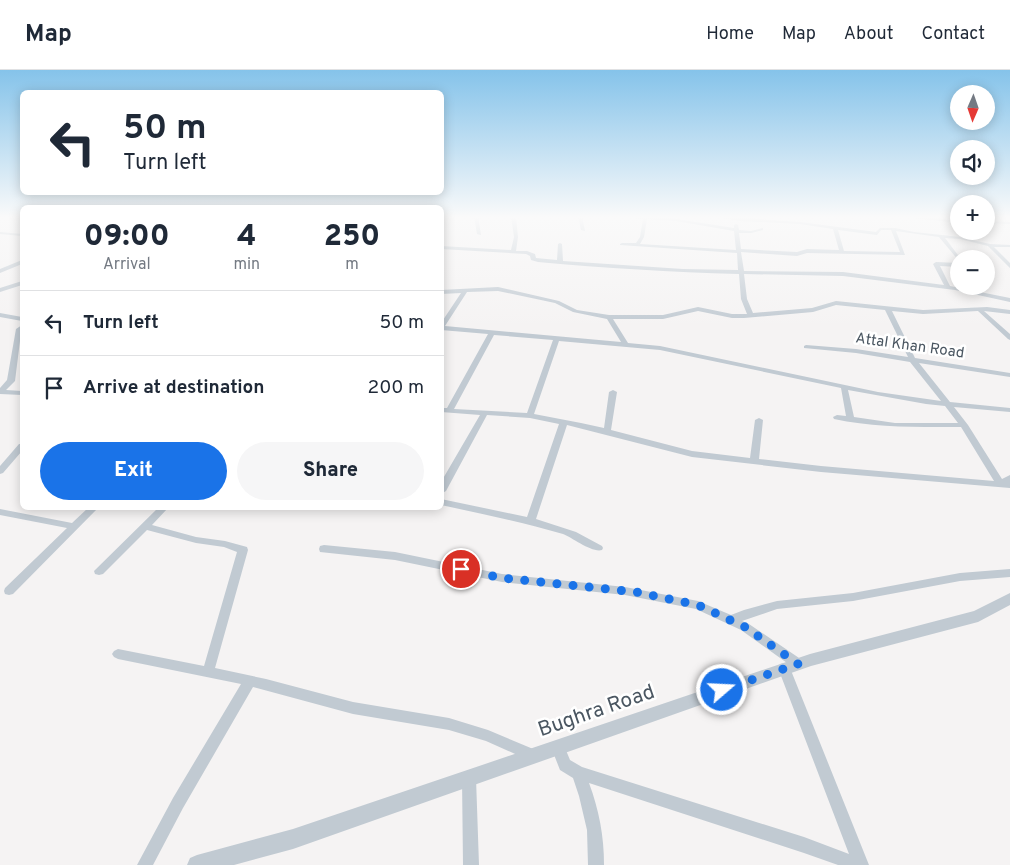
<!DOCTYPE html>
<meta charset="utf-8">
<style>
body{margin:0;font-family:Overpass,sans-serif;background:#f6f6f7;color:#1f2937;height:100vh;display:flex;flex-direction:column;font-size:19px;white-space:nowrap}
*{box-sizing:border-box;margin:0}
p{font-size:16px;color:#747a83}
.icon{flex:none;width:28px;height:28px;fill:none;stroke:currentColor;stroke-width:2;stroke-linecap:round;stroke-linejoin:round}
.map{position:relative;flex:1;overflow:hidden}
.details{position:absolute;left:20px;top:135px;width:424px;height:305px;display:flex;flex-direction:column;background:#fff;border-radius:8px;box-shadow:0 2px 12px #0003}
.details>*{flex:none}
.hud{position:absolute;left:20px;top:20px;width:424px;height:105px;border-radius:8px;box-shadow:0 2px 12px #0003;background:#fff;color:#1f2937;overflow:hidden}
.needle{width:32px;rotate:182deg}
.buttons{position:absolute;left:950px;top:15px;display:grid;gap:10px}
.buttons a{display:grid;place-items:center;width:45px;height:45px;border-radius:50%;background:#fff;box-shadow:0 2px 12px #0003;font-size:25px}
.pin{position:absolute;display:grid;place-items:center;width:42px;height:42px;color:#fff;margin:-21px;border:2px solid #fff;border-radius:50%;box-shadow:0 1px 5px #0007}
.me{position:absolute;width:55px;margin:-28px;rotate:71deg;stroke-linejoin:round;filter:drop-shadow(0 0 4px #0008)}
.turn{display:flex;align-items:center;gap:18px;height:105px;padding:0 20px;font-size:22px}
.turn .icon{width:65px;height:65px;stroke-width:2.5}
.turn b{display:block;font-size:35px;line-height:42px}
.eta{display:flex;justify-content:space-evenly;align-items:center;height:85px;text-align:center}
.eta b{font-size:30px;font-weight:800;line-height:35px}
.cta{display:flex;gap:10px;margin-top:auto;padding:10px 20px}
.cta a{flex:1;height:58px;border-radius:30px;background:#1a73e8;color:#fff;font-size:20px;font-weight:800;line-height:58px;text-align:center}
.cta a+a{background:#f6f6f7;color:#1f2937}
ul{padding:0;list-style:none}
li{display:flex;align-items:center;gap:15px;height:65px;padding:0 20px;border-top:1px solid #e0e1e3}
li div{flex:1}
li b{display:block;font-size:19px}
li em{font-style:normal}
header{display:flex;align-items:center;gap:30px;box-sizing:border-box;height:70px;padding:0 25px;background:#fff;border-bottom:1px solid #e0e1e3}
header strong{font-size:24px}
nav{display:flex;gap:28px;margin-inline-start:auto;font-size:18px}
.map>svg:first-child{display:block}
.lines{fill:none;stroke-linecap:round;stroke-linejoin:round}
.minor{fill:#c1cad2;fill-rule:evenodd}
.tertiary{fill:#c1cad2;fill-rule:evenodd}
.route{stroke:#1a73e8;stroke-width:9;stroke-dasharray:0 16.2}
.labels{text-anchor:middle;stroke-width:5;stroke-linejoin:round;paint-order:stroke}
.far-street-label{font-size:15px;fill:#4a5661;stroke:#fff}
.near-street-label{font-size:21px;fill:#4a5661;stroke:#fff}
</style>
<header>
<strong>Map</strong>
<nav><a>Home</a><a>Map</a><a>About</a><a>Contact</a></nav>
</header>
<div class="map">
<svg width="1010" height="795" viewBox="0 0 1010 795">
<rect width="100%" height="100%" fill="#f5f3f3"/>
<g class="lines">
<path class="minor" d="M474,146H478L481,165L477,164Z
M511,146H527L516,148L518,167L516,181H527L535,184L536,188L557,190L558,174L560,173L562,174L563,191L683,199L738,200L737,183L620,175V174L622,173H636L640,167L643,149L619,146L676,149L734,158V155L736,154L738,155L739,160L751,161L763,158V160L751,163H739L741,179L797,182L807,179L839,180L833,159L800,154L740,151L712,146L800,152L876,162L880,158H895L914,162L960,167L990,174L1010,175V177H994L1010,193V198L988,176L960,169L945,168L961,189H959V191L939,167L896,161L905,185L807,183L797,186L741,182L744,201L843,202L944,215L933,194L936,192L959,193V197L940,196L950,216L1010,228V232L955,220L843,206L744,204L747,229L753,243L812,238L836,231L923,240L987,237L1010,240V244L984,241L1010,264V270L1008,269L978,241L923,244L892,241L915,288L1010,303V307L919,293L950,332L1010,338V342L954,337L968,355L1002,409L1010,405V418L821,402L692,387L567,355L536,449L576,462L602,476L603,478L602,480C592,483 573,468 563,464C523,452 482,444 441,435V429L527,447L559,354L530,348L487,345L446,421L441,424V412L480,345L441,342V338H447L488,264L441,260V253L461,223L441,224V220L498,217L559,231L577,240L609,245H663L698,237L732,244H747L741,229L739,204C671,202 605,198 538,192L531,190L530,186L526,184L441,179V176L511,180L514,167ZM647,149L676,151L734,161L736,180L640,174L644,167ZM838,160L877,165L881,160H891L900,182L844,181ZM498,221L555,233L573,242L607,249L621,272L445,256L467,222ZM836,235L885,240L908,287L856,279L806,275L804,276V278L856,283L910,292L941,331L878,322L660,276L628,273L613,249H663L698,241L732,248H744L813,242ZM494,265L553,270L527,343L454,339ZM559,271L660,280L841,318L846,346L837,345L833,347L834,349C875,358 919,357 961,357L994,411L821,396L759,389L763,350L759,348L755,350L750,388L692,381L611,360L617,322L613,320L609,322L604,358L581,353L534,344ZM848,320L926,334L945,336L958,353H895L854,347Z
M578,146H582L585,161L581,160Z
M897,146H915L959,151V153Z
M986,151L1010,152V154L986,153Z
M0,162L22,164V166L0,164Z
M22,190V194L0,203V199Z
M22,211V215L0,222V218Z
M0,243L22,247V251L0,247Z
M22,255L15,311L6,320L22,321V325L0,324V318L7,310L16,259Z
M19,374H22V381L3,403L0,404V396Z
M88,438H98L13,524L9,525L5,524L4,521L5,518L67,458L0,445V439L72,453Z
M158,438H168L152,455L196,467L225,471L247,477L248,480L215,598L266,609L353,632L449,648L488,660L538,681L540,686L538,691L533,692L486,671L449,660L353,644L253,617L183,738L153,795H137L173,728L241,614L118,589L114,587L112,584L114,581L118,579L204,596L237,482L224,477L196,473L147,460L103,504L99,505L95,504L94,501Z
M324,475L395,482L502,504L625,517L698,531L731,545L744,540L777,531L853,523L960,503L1010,499V507L960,511L853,531L777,539L742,551L749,554L802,590L804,594L802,598L798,599L794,598L741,560L696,539L625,525L502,512L395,490L320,482L319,479L320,476Z
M784,593L788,594L790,598L869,795H838L804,783L589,713C599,740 604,766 604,795H588L587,760L579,726L573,708L560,700L551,677L553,673L558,671L563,673L570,690L582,697L804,767L849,784L778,598L780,594Z
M469,701L474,703L476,708L479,795H463L462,708L464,703Z"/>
<path class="tertiary" d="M1010,523V535L978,552L811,596L293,779L234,795H187L190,788L197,785L293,759L810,584L974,541Z"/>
</g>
<linearGradient id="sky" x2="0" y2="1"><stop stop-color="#85c3ea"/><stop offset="0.57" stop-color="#fafafa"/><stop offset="1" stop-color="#fafafa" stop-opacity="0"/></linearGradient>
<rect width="1010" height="258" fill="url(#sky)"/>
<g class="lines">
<path class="route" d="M461,499L502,508L636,522L698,535L745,557L798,594L722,620"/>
</g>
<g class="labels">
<g class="far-street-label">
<text transform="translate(910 275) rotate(8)" y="5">Attal Khan Road</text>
</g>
<g class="near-street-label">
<text transform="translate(596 640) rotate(-19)" y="7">Bughra Road</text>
</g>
</g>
</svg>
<div class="buttons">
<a><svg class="needle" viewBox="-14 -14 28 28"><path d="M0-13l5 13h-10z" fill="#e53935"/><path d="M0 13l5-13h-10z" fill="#747a83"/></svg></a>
<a><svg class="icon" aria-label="sound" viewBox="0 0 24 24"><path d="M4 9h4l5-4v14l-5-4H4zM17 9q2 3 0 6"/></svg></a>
<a>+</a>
<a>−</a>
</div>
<div class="pin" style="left:461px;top:499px;background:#d93025"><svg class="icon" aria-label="arrive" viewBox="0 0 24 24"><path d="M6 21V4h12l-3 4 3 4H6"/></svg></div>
<svg class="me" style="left:722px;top:620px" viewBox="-20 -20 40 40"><circle r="17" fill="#1a73e8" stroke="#fff" stroke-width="3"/><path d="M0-11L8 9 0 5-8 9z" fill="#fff"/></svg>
<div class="hud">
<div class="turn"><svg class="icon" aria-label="left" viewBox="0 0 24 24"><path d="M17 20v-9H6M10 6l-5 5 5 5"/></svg><div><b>50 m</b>Turn left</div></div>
</div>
<section class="details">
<div class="eta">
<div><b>09:00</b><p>Arrival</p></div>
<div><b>4</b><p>min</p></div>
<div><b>250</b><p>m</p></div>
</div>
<ul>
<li><svg class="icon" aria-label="left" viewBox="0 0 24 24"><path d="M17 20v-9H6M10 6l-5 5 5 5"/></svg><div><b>Turn left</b></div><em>50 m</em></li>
<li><svg class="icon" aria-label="arrive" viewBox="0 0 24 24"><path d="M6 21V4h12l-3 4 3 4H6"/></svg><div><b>Arrive at destination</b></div><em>200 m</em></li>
</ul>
<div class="cta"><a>Exit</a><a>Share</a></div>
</section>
</div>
